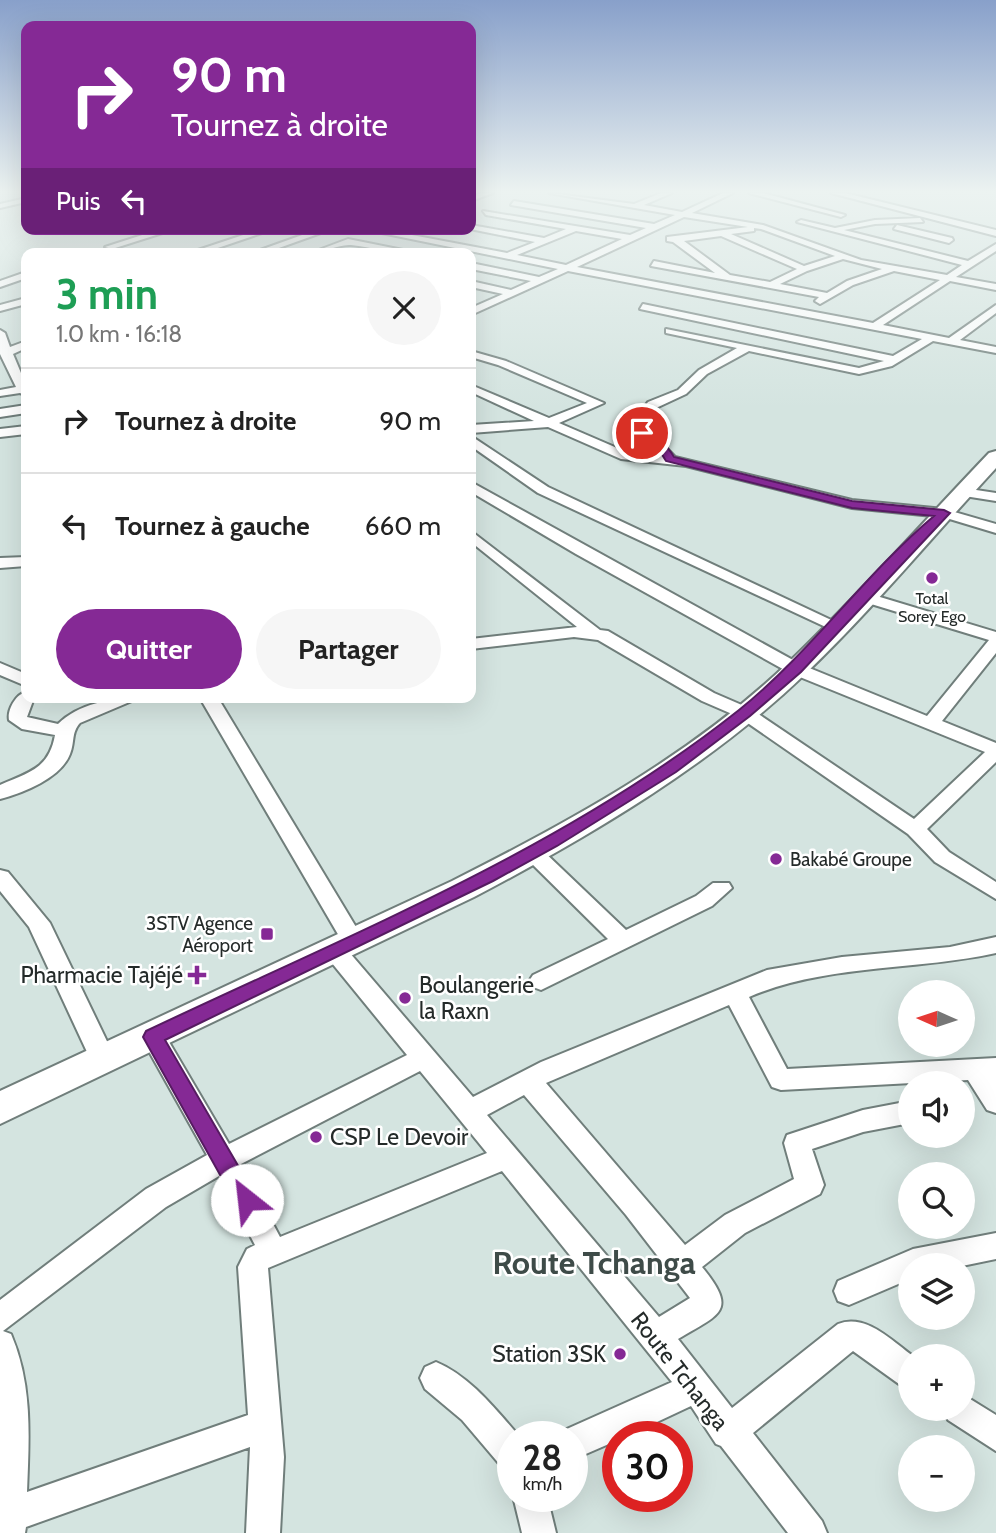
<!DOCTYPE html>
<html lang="fr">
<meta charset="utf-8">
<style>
body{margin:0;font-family:Cabin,sans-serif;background:#f6f6f6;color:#222;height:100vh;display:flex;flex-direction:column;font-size:26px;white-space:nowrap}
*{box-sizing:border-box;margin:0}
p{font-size:23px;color:#767676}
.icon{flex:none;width:38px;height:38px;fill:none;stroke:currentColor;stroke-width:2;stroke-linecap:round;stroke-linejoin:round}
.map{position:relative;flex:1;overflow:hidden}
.sheet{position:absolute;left:21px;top:248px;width:455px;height:455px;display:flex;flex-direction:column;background:#fff;border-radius:14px;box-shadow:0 7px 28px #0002}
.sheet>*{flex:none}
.hud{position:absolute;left:21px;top:21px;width:455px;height:214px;border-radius:14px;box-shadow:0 7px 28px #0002;background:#852995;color:#fff;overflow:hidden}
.needle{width:46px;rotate:273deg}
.tools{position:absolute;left:898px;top:980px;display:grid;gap:14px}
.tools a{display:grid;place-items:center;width:77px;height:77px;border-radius:50%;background:#fff;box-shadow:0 7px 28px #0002;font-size:35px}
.speed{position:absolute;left:497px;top:1421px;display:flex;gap:14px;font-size:35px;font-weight:700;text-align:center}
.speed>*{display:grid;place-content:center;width:91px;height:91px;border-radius:50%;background:#fff;box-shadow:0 7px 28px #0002;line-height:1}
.speed small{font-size:18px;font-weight:400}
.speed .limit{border:10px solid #d22;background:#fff;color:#111}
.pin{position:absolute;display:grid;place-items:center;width:60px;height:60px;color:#fff;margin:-30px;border:4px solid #fff;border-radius:50%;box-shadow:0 2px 7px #0007}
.me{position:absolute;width:77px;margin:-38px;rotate:331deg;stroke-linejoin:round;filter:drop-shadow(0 0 5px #0008)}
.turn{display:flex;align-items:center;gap:24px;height:147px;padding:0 35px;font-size:32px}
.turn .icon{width:91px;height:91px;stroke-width:2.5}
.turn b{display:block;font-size:49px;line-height:60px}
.then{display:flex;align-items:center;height:66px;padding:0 35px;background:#0003;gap:14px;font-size:26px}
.round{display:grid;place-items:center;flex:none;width:74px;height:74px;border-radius:37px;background:#f6f6f6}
.headline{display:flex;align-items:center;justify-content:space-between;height:119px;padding:0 35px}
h1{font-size:42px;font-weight:700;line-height:52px;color:#1e9e55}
.action{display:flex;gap:14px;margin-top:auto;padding:14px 35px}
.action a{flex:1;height:80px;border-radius:42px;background:#852995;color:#fff;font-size:28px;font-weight:700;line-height:80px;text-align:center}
.action a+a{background:#f6f6f6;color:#222}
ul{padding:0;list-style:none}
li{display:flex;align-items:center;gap:21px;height:105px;padding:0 35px;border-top:2px solid #e0e0e0}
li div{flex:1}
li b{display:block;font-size:26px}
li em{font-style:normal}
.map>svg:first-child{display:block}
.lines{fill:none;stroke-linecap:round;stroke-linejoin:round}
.minor-casing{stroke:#707e7b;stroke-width:4}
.highway-casing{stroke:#707e7b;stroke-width:4}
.minor{fill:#fff;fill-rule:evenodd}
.highway{fill:#fff;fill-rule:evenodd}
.route{fill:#852995;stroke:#561b61;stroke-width:2}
.poi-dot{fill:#852995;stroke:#fff;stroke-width:2.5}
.labels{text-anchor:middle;stroke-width:5;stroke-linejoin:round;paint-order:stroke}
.far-poi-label{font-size:16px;fill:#242a29;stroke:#fff}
.poi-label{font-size:19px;fill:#242a29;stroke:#fff;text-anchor:start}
.near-poi-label{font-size:23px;fill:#242a29;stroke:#fff;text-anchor:end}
.near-street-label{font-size:23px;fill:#242a29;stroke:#fff}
.near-district-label{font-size:32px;font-weight:bold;fill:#3e4b48;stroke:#fff}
</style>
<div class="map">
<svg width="996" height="1533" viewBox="0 0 996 1533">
<rect width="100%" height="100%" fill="#d4e4e0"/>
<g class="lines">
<defs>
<path id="minor" d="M481,193H493L471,201V197Z
M549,193L634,204L661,193H672L644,205L682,212L723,193H733L692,213L763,225L861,260L947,275L962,265L797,222L801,220L835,228L875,220L920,218L923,222L875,224L844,230L968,261L996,244V251L956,277L996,284V290L950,281L883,325L949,338L996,305V313L960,340L996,347V353L933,341L892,366L859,374L749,351L707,374L686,394L656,408L646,422L650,431L675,457L852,500L944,509L996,524V533L943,517L852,508L686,466L621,459L548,427L471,433V425L534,421L471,392V385L549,418L587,403L498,365L471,357V351L506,361L604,403L559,423L624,451L660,455L641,436L634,422L648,402L678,390L699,370L737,348L666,333V329L859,368L884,361L640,309L643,304L893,356L922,339L568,271L471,315V308L503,294L471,287V281L511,290L531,281L471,269V263L539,277L558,269L362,229H380L507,253L535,242L470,229L471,225L544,238L566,229L486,215L483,211L630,235L646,228L511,205L514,201L654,224L675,215ZM684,217L748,227L667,237V241L673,242L715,273L654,261L651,266L819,297L815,301L820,304L853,285L894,271L940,280L873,323L577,267ZM754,228L761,229L835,256L804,266L731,234L754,231ZM576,231L622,239L566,265L517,255ZM721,236L797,269L770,282L730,275L684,241ZM843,259L882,269L847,281L827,293L780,284L807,271Z
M749,193H763L845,215L841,217Z
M831,193H845L996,230V236Z
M26,198V202L0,208V204Z
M897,225L952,238L953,240L949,243L894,229Z
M161,229H175L112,249L105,247Z
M261,229H274L200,254H186Z
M319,229H332L262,254H249Z
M348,239L408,251L412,254C391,254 372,247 351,245C337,244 323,254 308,254Z
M26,272V278L0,287V281Z
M26,298V304L0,311V305Z
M0,330L5,333L10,347L26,341V348L13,354L26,385V396L20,393L0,396V390L16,387L0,354Z
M26,405V413L0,417V409Z
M26,426V434L0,437V429Z
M471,436L548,487L844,626L836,631L830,629L538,493L471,446Z
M471,482L802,665L927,716L989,640L858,600V594H870L996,632V653L942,721L996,743V762L927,829L949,852L996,882V899L935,862L908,834L739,717L702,701L598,640L574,637L471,649V639L577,627L471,542V531L600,630L608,631L714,693L751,709L914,819L985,752L790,673L576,554L471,492Z
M963,488L996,493V501L958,495L956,492Z
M26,557V566L0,568V558Z
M0,663L26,674V686L0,675Z
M26,692V698H34L27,717L58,724C78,704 111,698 139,698L80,723C71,733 75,742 70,754C61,778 23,793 0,799V785C29,772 49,769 55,735L22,729L9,720C7,710 16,694 26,692Z
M200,698H218L365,942L362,948H346Z
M533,846L540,848L626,930L696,896L713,883H729L732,888L712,906L541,990L533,987L529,981L533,975L608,939L526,858L522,853Z
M0,870L8,872L50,923L116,1060L112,1067L103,1070L94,1067L29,927L0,891Z
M996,937V953C915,971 825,964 749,997L787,1069L996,1058V1113L987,1110L968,1080L781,1090L772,1087L729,1005L546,1083L685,1245L725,1215L794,1179L784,1143L787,1135L863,1110L910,1101V1123L863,1132L812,1149L824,1185L820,1194L745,1233L702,1267C739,1312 719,1314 678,1339L732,1408L838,1324C866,1313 892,1341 913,1356H910V1389L899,1384L853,1351L753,1433L822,1521L827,1533H788L721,1446L716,1444L691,1406L625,1437H618V1440L572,1460V1437H558L560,1432L672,1382L502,1171L268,1268L284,1457L280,1533H246L250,1447L26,1527L25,1533H0V1300L146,1189L207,1155L141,1037L144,1030L153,1027L162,1030L229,1144L407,1055L327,957L323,951L327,945L335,943L343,945L473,1097L541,1062L767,970L842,957L950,947ZM420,1071L487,1153L280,1237L241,1164ZM524,1095L626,1215L690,1298L659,1317L487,1115ZM219,1176L255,1245L247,1249L238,1267L248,1415L27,1492C29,1439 33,1385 11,1334L3,1331L166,1207Z
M996,1233V1259L962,1266L910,1265V1279L849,1305L838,1301L834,1291L838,1281L913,1249Z
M436,1362C470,1376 496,1410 520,1437H513V1471L501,1466L462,1420L425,1389L420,1378L425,1367Z
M962,1394L996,1415V1451L948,1420L943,1409H962Z
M513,1496H547L556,1533H522Z"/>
<path id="highway" d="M996,451V468C932,537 872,610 804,675C709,766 590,836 474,897L0,1124V1091L452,881C569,822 692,755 788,663C858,596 922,523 989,453Z"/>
</defs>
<use href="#minor" class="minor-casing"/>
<use href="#highway" class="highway-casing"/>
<use href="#minor" class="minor"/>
<use href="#highway" class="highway"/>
</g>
<linearGradient id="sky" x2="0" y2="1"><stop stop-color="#88a0ca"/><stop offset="0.47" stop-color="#ecf3f1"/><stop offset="1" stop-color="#ecf3f1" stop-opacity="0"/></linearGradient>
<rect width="996" height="408" fill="url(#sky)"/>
<path class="route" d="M639,431C651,430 668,446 674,457L852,501L944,510L950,513L801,672L750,716L676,772L557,846L493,881L165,1040L258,1200L255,1207L247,1210L238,1207L143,1037L146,1031C348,935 563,850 739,710C811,652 864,575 934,516L852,508L666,461L661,453L639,435Z"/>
<g class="poi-dot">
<circle cx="932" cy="578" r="7"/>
<circle cx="776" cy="859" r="7"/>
<rect x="260" y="927" width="14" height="14" rx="3.5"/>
<path d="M193.5 964.5h7v7h7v7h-7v7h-7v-7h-7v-7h7z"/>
<circle cx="405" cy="998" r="7"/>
<circle cx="316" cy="1137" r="7"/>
<circle cx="620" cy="1354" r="7"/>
</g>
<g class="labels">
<g class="far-poi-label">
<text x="932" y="604">Total<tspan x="932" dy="18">Sorey Ego</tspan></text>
</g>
<g class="poi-label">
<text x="790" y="866">Bakabé Groupe</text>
<text x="253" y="930" text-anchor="end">3STV Agence<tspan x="253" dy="22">Aéroport</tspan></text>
</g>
<g class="near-poi-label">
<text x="183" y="983">Pharmacie Tajéjé</text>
<text x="419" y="993" text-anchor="start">Boulangerie<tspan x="419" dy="26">la Raxn</tspan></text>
<text x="330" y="1145" text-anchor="start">CSP Le Devoir</text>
<text x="606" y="1362">Station 3SK</text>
</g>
<g class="near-street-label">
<text transform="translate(680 1371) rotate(52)" y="8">Route Tchanga</text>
</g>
<g class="near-district-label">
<text x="594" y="1274">Route Tchanga</text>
</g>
</g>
</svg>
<div class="tools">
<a><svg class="needle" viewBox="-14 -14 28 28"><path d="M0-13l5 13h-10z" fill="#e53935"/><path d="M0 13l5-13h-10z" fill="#767676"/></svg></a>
<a><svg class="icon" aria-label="sound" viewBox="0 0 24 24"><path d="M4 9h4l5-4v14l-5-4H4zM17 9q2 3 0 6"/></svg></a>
<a><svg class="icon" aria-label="search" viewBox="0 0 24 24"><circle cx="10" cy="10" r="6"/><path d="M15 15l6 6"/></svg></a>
<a><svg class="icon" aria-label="layers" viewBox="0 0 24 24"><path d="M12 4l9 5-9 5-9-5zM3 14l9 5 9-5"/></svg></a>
<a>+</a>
<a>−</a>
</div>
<div class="speed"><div>28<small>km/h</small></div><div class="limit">30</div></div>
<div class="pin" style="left:642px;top:433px;background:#d93025"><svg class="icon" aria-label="arrive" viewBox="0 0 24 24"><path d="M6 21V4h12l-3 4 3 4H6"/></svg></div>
<svg class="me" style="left:247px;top:1200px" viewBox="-20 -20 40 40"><circle r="19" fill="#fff"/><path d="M0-13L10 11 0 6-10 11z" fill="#852995"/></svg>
<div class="hud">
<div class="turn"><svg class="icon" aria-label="right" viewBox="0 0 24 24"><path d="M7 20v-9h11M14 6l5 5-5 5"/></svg><div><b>90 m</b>Tournez à droite</div></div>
<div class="then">Puis<svg class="icon" aria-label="left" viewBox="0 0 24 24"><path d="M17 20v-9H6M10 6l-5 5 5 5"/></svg></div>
</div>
<section class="sheet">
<div class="headline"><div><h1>3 min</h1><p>1.0 km · 16:18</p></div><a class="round"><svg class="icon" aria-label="close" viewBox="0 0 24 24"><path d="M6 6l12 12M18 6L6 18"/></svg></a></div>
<ul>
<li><svg class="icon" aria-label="right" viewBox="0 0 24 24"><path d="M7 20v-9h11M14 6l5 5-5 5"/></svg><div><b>Tournez à droite</b></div><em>90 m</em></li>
<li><svg class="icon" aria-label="left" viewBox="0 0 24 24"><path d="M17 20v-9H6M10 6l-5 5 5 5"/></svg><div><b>Tournez à gauche</b></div><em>660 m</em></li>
</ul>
<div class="action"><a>Quitter</a><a>Partager</a></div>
</section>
</div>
